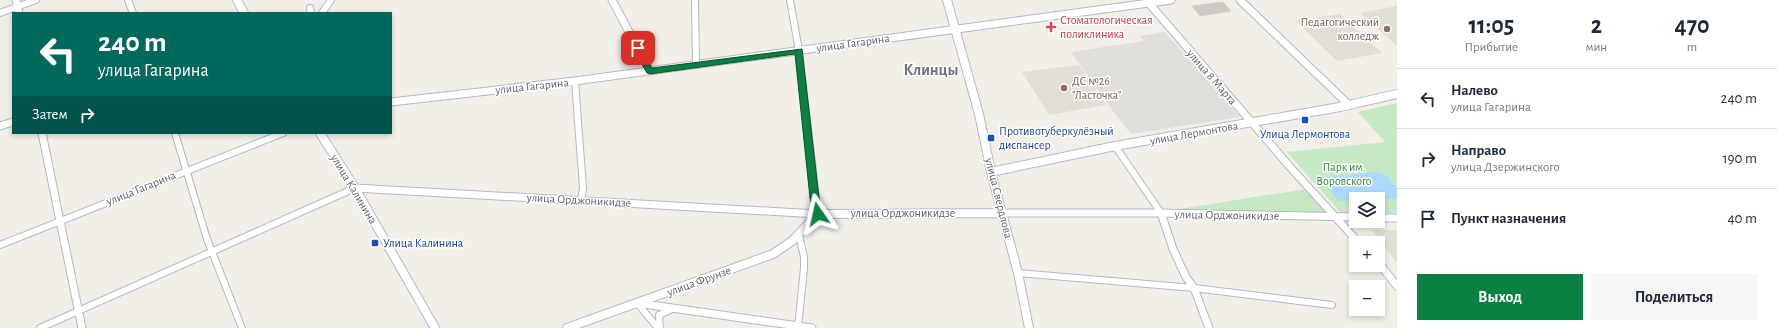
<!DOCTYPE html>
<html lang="ru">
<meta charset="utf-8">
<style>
body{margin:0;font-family:"Alegreya Sans",sans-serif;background:#f6f6f7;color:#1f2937;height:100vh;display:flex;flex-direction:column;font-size:15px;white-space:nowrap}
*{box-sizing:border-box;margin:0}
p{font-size:13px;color:#747a83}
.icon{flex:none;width:22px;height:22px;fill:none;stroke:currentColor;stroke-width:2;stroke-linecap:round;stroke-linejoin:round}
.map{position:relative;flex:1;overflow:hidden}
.sheet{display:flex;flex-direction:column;background:#fff;width:380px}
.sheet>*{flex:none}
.banner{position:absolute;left:12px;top:12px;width:380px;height:122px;border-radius:0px;box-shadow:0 2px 6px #0003;background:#00695c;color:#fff;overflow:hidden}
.buttons{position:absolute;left:1349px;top:192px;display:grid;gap:8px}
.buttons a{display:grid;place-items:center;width:36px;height:36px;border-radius:0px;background:#fff;box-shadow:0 2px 6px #0003;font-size:20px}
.pin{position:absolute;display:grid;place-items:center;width:34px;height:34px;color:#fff;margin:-17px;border-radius:8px;box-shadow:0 2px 6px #0006}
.me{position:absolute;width:44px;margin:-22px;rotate:349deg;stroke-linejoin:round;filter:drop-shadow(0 0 3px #0008)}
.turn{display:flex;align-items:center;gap:14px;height:84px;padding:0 20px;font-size:18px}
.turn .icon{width:52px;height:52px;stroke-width:2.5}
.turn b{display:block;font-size:28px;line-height:34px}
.then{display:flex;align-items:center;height:38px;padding:0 20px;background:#0003;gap:8px;font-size:15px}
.eta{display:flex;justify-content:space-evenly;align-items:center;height:68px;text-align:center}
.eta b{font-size:24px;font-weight:700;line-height:28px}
.action{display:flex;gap:8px;margin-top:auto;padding:8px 20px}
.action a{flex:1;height:46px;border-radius:0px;background:#0b8043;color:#fff;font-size:16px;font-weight:700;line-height:46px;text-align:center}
.action a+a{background:#f6f6f7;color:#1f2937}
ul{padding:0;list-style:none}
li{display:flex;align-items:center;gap:12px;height:60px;padding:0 20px;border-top:1px solid #e0e1e3}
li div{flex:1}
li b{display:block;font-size:15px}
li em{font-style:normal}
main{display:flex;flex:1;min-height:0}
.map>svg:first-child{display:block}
.industrial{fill:#e0deda}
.education{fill:#e1ded6}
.green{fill:#c5e8c5}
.water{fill:#aadaff}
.building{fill:#cccac5;stroke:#d6d1c6}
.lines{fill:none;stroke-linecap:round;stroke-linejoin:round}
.minor-casing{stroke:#b5b8bc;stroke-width:8}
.tertiary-casing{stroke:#b5b8bc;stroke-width:9}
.secondary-casing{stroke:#b6babf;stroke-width:10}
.minor{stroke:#fff;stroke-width:6}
.tertiary{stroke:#fff;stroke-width:7}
.secondary{stroke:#fff;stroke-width:8}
.route{fill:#0b8043;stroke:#07532c}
.health-dot{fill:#e0444e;stroke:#fff;stroke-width:1.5}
.education-dot{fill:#8d6e63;stroke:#fff;stroke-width:1.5}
.transit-dot{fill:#1a4fb4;stroke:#fff;stroke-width:1.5}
.labels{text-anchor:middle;stroke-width:3;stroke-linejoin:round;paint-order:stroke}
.health-label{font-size:12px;fill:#be3a42;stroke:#fff;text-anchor:start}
.education-label{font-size:12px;fill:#785e54;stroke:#fff;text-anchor:end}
.street-label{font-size:12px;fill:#5f6368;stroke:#fff}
.transit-label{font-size:12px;fill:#164399;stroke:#fff;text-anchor:start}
.park-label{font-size:12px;fill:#348238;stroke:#fff}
.district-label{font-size:16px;font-weight:bold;fill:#70757a;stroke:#fff}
</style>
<main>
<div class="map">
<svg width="1397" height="328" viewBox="0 0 1397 328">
<rect width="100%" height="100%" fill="#f1efe8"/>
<path class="industrial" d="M1165,32L1240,117L1131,134L1109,106L1071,52L1144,41L1140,36Z"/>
<path class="education" d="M1397,6V45H1396L1360,13Z
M1340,14L1382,53L1337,61L1296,21Z
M1079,65L1106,105L1049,115L1022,72Z
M1372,230H1397V263Z"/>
<path class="green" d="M1397,103V213H1378V199H1356V213H1341L1287,152L1385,142L1358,112Z
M1306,189L1327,213L1173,210Z"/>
<path class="water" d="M1378,172L1386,175L1397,188V199H1356V201H1339L1320,178Z"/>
<path class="building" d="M1223,2L1231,11L1200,16L1192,6Z"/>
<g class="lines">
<defs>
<path id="minor" d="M128,0L133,13
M695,0L696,65
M790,0L799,51L818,214
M310,8L311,13
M0,13L36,0
M322,13L331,0
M575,81L583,188L581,200
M175,133L207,239L242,328
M1115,146L1161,213
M0,245L283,133
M1018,273L1194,288L1332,305
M637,303L658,328
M40,328L355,188
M660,328L659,315L672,309
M798,328L804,268V257L799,235"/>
<path id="tertiary" d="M16,0L19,13
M612,0L650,71
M1240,0L1349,105
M1147,1L1291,168L1359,243
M391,102L575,81L1171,0
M0,126L13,122
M42,133L82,328
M355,188L818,214
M1003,213H1161L1356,217
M1161,213L1173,249L1186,277L1194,288L1209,328
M1378,218H1397
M1378,262L1397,286
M637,303L812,328"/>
<path id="secondary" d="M237,0L244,13
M947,0L979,114L991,172L1018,273L1029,328
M320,133L355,188L435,328
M991,172L1115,146L1340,107L1397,94
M567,328L773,254L792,241L818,214L1003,213"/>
</defs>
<use href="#minor" class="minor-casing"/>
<use href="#tertiary" class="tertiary-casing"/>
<use href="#secondary" class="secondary-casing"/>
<use href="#minor" class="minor"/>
<use href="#tertiary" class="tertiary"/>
<use href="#secondary" class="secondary"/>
</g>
<path class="route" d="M638,45L640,46L652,68L802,49L819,198L823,214L821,217H815L810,198L795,54L650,74L647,73L633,48Z"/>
<path class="health-dot" d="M1049 21h4v4h4v4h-4v4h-4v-4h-4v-4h4z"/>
<g class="education-dot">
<circle cx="1387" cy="29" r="4"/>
<circle cx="1064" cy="88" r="4"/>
</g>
<g class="transit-dot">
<rect x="1301" y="116" width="8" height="8" rx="2"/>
<rect x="987" y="134" width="8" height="8" rx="2"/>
<rect x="371" y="239" width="8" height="8" rx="2"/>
</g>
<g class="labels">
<g class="health-label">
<text x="1060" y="24">Стоматологическая<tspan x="1060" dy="14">поликлиника</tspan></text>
</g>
<g class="education-label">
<text x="1379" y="26">Педагогический<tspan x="1379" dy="14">колледж</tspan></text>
<text x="1072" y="85" text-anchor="start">ДС №26<tspan x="1072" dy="14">"Ласточка"</tspan></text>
</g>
<g class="street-label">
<text transform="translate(853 43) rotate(-8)" y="4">улица Гагарина</text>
<text transform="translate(1212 77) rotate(49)" y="4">улица 8 Марта</text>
<text transform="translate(532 86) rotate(-6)" y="4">улица Гагарина</text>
<text transform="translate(1194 133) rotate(-10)" y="4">улица Лермонтова</text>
<text transform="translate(141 188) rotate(-22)" y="4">улица Гагарина</text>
<text transform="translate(354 189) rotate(59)" y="4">улица Калинина</text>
<text transform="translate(999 198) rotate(76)" y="4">улица Свердлова</text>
<text transform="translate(579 200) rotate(3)" y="4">улица Орджоникидзе</text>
<text x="903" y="217">улица Орджоникидзе</text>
<text transform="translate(1227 215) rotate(1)" y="4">улица Орджоникидзе</text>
<text transform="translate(699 281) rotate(-20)" y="4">улица Фрунзе</text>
</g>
<g class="transit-label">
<text x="999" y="135">Противотуберкулёзный<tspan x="999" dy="14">диспансер</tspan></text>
<text x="1305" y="138" text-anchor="middle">Улица Лермонтова</text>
<text x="383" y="247">Улица Калинина</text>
</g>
<g class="park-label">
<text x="1344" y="171">Парк им.<tspan x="1344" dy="14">Воровского</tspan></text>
</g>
<g class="district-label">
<text x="931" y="75">Клинцы</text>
</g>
</g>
</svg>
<div class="buttons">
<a><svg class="icon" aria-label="layers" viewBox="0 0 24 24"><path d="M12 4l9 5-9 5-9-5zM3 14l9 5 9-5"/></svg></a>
<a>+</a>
<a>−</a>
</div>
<div class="pin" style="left:638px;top:48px;background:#d93025"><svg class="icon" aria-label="arrive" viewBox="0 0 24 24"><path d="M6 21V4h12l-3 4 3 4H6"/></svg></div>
<svg class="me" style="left:818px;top:214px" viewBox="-20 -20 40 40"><path d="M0-17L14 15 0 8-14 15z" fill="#0b8043" stroke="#fff" stroke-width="4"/></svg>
<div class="banner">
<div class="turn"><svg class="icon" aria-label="left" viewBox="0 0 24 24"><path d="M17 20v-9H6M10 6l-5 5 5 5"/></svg><div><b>240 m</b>улица Гагарина</div></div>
<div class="then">Затем<svg class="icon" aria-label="right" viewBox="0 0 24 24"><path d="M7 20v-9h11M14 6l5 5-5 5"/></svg></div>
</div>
</div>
<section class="sheet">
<div class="eta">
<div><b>11:05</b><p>Прибытие</p></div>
<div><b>2</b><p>мин</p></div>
<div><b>470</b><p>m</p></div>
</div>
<ul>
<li><svg class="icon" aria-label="left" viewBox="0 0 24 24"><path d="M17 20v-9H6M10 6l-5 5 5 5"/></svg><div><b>Налево</b><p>улица Гагарина</p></div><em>240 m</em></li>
<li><svg class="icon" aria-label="right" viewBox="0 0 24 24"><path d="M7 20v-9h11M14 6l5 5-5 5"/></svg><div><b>Направо</b><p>улица Дзержинского</p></div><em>190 m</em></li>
<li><svg class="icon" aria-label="arrive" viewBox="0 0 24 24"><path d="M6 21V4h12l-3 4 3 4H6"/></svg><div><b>Пункт назначения</b></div><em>40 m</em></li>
</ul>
<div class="action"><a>Выход</a><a>Поделиться</a></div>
</section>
</main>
